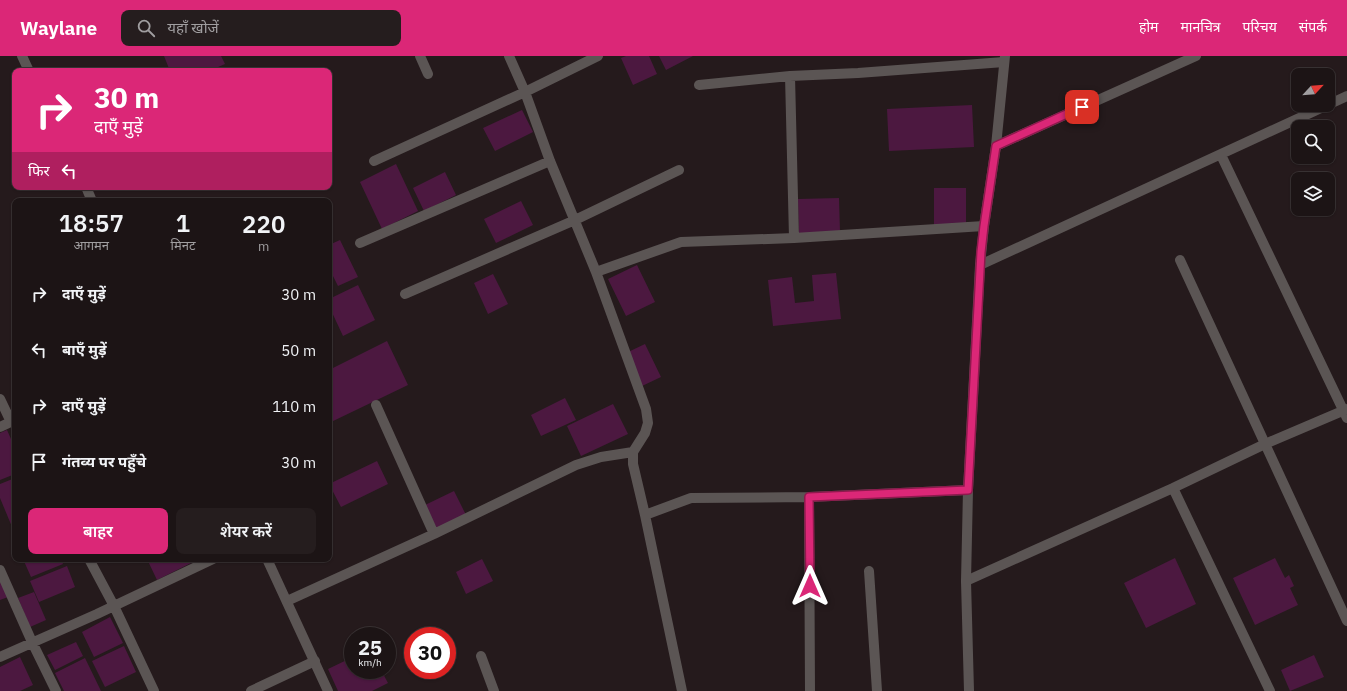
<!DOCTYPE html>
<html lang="hi">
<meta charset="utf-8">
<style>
body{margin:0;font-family:"IBM Plex Sans","Noto Sans Devanagari",sans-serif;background:#251d1e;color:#f1f3f6;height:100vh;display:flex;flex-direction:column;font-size:15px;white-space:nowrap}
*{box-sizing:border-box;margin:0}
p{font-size:13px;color:#a09ea0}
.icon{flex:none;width:22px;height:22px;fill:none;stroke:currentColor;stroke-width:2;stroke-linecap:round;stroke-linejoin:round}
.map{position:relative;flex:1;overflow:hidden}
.drawer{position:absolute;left:12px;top:142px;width:320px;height:364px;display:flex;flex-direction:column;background:#1c1415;border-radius:8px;box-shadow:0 1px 3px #0004,0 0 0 1px #3a3334}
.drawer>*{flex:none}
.guide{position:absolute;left:12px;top:12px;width:320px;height:122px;border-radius:8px;box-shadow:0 1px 3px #0004,0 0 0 1px #3a3334;background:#db2777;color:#fff;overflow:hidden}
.needle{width:26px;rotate:64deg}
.buttons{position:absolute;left:1291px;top:12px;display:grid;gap:8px}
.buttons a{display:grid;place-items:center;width:44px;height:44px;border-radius:8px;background:#1c1415;box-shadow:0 1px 3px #0004,0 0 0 1px #3a3334;font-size:20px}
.speed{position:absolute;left:344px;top:571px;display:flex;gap:8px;font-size:20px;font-weight:700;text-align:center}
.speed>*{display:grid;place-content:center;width:52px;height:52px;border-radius:50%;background:#1c1415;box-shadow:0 1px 3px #0004,0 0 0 1px #3a3334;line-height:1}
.speed small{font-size:10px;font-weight:400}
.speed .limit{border:6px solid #d22;background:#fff;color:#111}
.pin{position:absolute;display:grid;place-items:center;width:34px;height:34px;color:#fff;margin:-17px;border-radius:8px;box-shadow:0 2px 6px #0006}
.me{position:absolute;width:44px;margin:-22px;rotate:0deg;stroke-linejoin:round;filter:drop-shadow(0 0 3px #0008)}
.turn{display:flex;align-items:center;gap:14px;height:84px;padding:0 16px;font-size:18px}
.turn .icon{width:52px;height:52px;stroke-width:2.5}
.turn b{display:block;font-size:28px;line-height:34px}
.then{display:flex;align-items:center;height:38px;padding:0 16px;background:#0003;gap:8px;font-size:15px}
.eta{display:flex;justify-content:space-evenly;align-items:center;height:68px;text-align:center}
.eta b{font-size:24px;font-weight:600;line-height:28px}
.cta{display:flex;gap:8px;margin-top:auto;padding:8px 16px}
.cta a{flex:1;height:46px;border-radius:8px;background:#db2777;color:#fff;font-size:16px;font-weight:600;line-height:46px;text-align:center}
.cta a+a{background:#251d1e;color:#f1f3f6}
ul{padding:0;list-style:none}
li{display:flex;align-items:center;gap:12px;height:56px;padding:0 16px}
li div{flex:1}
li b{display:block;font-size:15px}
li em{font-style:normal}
header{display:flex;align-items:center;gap:24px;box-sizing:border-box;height:56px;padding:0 20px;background:#db2777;color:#fff}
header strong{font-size:19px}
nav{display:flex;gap:22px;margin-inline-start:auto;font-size:14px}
.search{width:280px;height:36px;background:#251d1e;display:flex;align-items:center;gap:10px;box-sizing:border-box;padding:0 14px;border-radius:8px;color:#a09ea0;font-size:15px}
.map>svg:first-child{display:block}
.building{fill:#4c1840}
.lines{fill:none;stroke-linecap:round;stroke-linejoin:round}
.minor{stroke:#5b5554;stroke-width:10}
.tertiary{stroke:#5b5554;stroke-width:10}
.route-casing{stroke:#8e194d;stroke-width:10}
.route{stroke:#db2777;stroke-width:7}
</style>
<header>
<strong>Waylane</strong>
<div class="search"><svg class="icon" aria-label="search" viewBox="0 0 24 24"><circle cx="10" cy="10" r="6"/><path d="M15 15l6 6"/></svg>यहाँ खोजें</div>
<nav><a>होम</a><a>मानचित्र</a><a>परिचय</a><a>संपर्क</a></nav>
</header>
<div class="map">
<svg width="1347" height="635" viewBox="0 0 1347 635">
<rect width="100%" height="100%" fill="#251a1c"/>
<path class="building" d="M164,0H221L225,8L209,15H170Z
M626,0H649L657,18L633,29L621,2Z
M659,0H693L666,14Z
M972,49L974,91L889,95L887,53Z
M522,54L533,76L495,95L483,72Z
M396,108L418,155L382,173L360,126Z
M445,116L456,139L424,155L413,132Z
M934,132H966V169H934Z
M839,142L840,176L799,178L798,143Z
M521,145L533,169L496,187L484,163Z
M340,184L358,221L338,230L329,212V189Z
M637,209L655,246L626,260L608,223Z
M836,217L841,263L773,270L768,224L792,221L795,247L814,245L812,219Z
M493,218L508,248L488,258L474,227Z
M358,229L375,264L343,280L329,250V243Z
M387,285L408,329L329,367V314Z
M645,288L661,321L642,330L626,297Z
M565,342L576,364L541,380L531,359Z
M613,348L628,378L581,400L567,370Z
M7,374L15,392V418L0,424V377Z
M377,405L388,428L341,451L329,428Z
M15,422V478L0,442V428Z
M454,435L467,461L438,475L425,449Z
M1175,502L1196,548L1146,572L1124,527Z
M1275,502L1285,522L1289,519L1294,530L1290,532L1298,549L1255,569L1233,522Z
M23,503H61L63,508L31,521Z
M147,503H199L157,524Z
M482,503L493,525L466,538L456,516Z
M67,510L75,531L39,546L30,525Z
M0,525L8,541L0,544Z
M34,536L46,564L30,571L18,542Z
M110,561L123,587L94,601L82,576Z
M76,586L83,600L55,614L47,599Z
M124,590L136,616L105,631L92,605Z
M1314,599L1324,621L1290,635L1281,614Z
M20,601L33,629L20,635H0V611Z
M353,601V614H381L388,627L372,635H338L328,613Z
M85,602L101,635H64L55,617Z"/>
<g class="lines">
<path class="minor" d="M420,0L428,18
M509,0L525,36L550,105L596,216L646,353L648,367L645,377L633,396V408L645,459L682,635
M790,20L858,17L1004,6
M699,29L790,20L794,182
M996,90L1196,0
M1221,99L1347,362
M374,105L525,36L598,0
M360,187L550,105
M1180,204L1347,565
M980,209L1347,40
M596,216L681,186L794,182L984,170
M405,238L575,164L679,114
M0,343L11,366
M376,349L434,478
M0,371L15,364
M1173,432L1270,635
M809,441L810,635
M645,459L691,442L809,441L968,434
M89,503L114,550L154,635
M0,514L32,586L56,635
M869,515L877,635
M966,525L1173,432L1265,388L1347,353
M287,545L434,478L576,409L601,401L633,396
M481,600L494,635
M0,601L97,558L213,503
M251,635L315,605"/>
<path class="tertiary" d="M22,0L29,15
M86,131L92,145
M267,503L328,635
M969,635L966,525L968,434L980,209L984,170L996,90L1005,0"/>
</g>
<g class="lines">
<defs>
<path id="route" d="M810,530L809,441L968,434L981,196L984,170L996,90L1082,51"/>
</defs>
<use href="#route" class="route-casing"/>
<use href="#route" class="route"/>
</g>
</svg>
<div class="buttons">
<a><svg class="needle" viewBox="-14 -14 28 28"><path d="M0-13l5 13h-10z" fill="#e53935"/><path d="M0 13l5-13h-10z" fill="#a09ea0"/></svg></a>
<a><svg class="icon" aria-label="search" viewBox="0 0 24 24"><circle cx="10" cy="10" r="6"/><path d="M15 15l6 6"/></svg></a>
<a><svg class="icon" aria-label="layers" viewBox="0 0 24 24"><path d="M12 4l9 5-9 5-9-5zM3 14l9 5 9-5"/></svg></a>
</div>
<div class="speed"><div>25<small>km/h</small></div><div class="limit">30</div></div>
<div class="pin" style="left:1082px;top:51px;background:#d93025"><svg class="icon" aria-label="arrive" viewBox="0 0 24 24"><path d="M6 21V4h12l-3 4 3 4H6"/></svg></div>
<svg class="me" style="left:810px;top:530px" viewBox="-20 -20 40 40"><path d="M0-17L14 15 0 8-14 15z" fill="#db2777" stroke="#fff" stroke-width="4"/></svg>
<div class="guide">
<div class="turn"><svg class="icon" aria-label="right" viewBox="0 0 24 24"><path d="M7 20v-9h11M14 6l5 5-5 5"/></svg><div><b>30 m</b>दाएँ मुड़ें</div></div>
<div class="then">फिर<svg class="icon" aria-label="left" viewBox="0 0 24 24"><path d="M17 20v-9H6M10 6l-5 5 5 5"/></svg></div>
</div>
<section class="drawer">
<div class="eta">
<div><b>18:57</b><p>आगमन</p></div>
<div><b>1</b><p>मिनट</p></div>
<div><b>220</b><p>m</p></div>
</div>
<ul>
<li><svg class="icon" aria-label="right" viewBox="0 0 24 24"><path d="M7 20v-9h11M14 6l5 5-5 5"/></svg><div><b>दाएँ मुड़ें</b></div><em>30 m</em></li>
<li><svg class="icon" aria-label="left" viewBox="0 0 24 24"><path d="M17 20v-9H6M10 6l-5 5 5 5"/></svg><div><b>बाएँ मुड़ें</b></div><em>50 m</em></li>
<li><svg class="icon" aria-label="right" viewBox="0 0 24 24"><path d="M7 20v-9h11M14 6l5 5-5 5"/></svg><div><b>दाएँ मुड़ें</b></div><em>110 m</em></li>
<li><svg class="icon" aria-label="arrive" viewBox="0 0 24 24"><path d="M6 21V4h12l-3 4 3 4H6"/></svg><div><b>गंतव्य पर पहुँचे</b></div><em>30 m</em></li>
</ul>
<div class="cta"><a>बाहर</a><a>शेयर करें</a></div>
</section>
</div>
